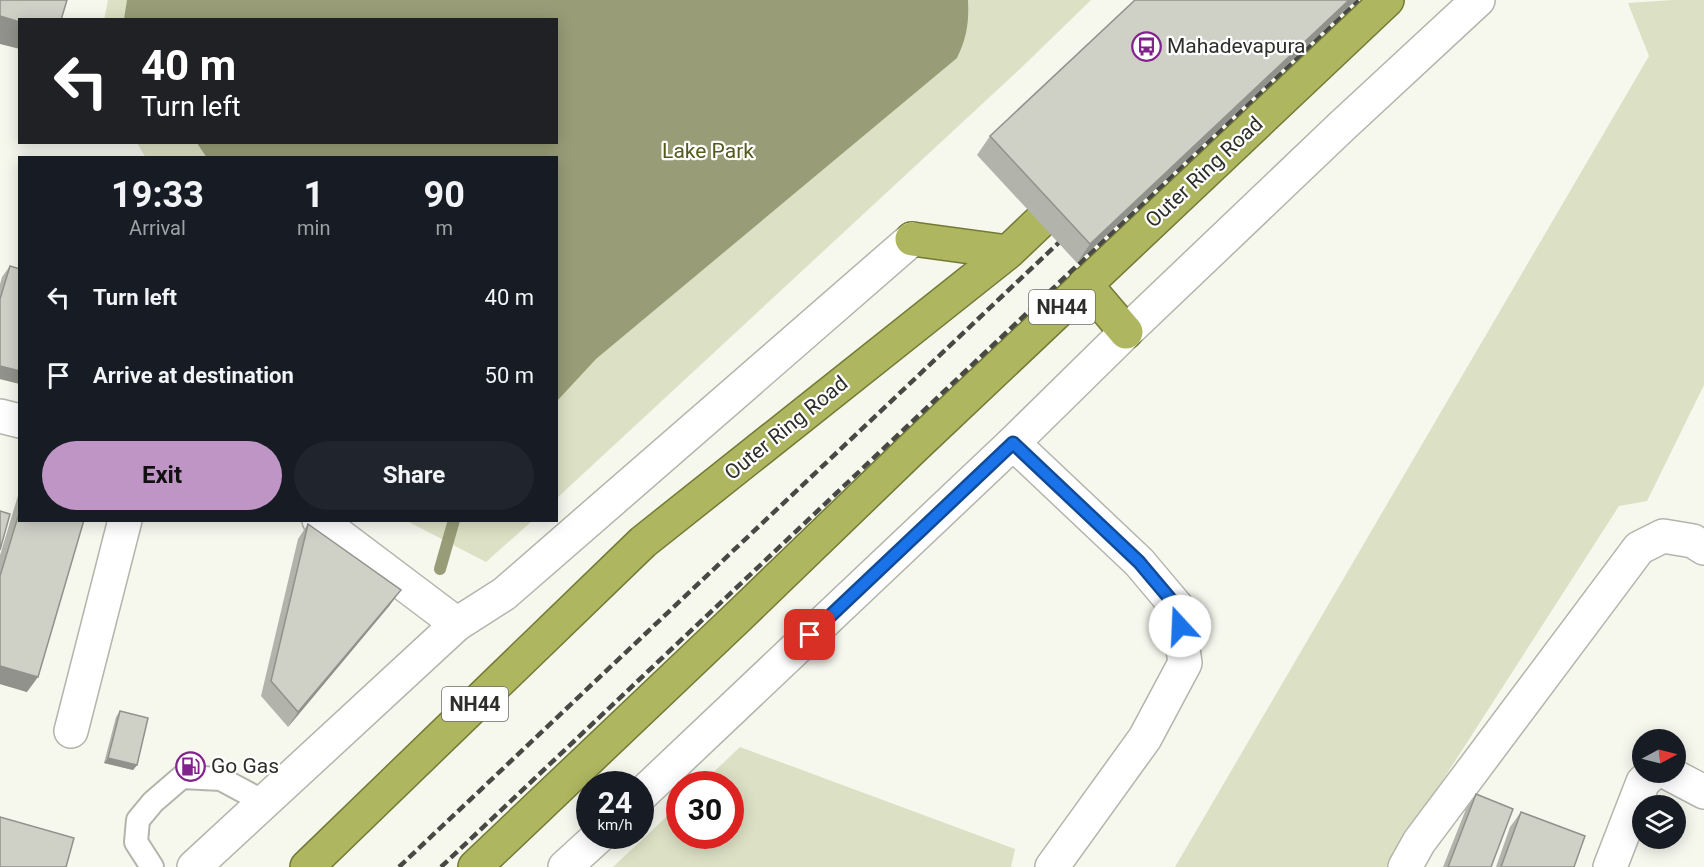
<!DOCTYPE html>
<style>
body{margin:0;font-family:Roboto,sans-serif;background:#20242c;color:#f1f3f6;height:100vh;display:flex;flex-direction:column;font-size:22px;white-space:nowrap}
*{box-sizing:border-box;margin:0}
p{font-size:20px;color:#9ea1a6}
.icon{flex:none;width:33px;height:33px;fill:none;stroke:currentColor;stroke-width:2;stroke-linecap:round;stroke-linejoin:round}
.map{position:relative;flex:1;overflow:hidden}
.drawer{position:absolute;left:18px;top:156px;width:540px;height:366px;display:flex;flex-direction:column;background:#171b24;border-radius:0px;box-shadow:0 3px 15px #0003}
.drawer>*{flex:none}
.banner{position:absolute;left:18px;top:18px;width:540px;height:126px;border-radius:0px;box-shadow:0 3px 15px #0003;background:#202124;color:#fff;overflow:hidden}
.needle{width:39px;rotate:83deg}
.buttons{position:absolute;left:1632px;top:729px;display:grid;gap:12px}
.buttons a{display:grid;place-items:center;width:54px;height:54px;border-radius:50%;background:#171b24;box-shadow:0 3px 15px #0003;font-size:30px}
.speed{position:absolute;left:576px;top:771px;display:flex;gap:12px;font-size:30px;font-weight:700;text-align:center}
.speed>*{display:grid;place-content:center;width:78px;height:78px;border-radius:50%;background:#171b24;box-shadow:0 3px 15px #0003;line-height:1}
.speed small{font-size:15px;font-weight:400}
.speed .limit{border:9px solid #d22;background:#fff;color:#111}
.pin{position:absolute;display:grid;place-items:center;width:51px;height:51px;color:#fff;margin:-26px;border-radius:12px;box-shadow:0 3px 9px #0006}
.me{position:absolute;width:66px;margin:-33px;rotate:340deg;stroke-linejoin:round;filter:drop-shadow(0 0 4px #0008)}
.turn{display:flex;align-items:center;gap:21px;height:126px;padding:0 24px;font-size:27px}
.turn .icon{width:78px;height:78px;stroke-width:2.5}
.turn b{display:block;font-size:42px;line-height:51px}
.eta{display:flex;justify-content:space-evenly;align-items:center;height:102px;text-align:center}
.eta b{font-size:36px;font-weight:700;line-height:42px}
.primary-button{display:flex;gap:12px;margin-top:auto;padding:12px 24px}
.primary-button a{flex:1;height:69px;border-radius:36px;background:#bf95c6;color:#111;font-size:24px;font-weight:700;line-height:69px;text-align:center}
.primary-button a+a{background:#20242c;color:#f1f3f6}
ul{padding:0;list-style:none}
li{display:flex;align-items:center;gap:18px;height:78px;padding:0 24px}
li div{flex:1}
li b{display:block;font-size:22px}
li em{font-style:normal}
.map>svg:first-child{display:block}
.green{fill:#dce0c4}
.water{fill:#989d77}
.lines{fill:none;stroke-linecap:round;stroke-linejoin:round}
.stream{stroke:#989d77;stroke-width:12}
.service-casing{stroke:#b3b4ab;stroke-width:26}
.minor-casing{stroke:#b3b4ab;stroke-width:36}
.tertiary-casing{stroke:#b3b4ab;stroke-width:36}
.trunk-casing{stroke:#747a34;stroke-width:36}
.service{stroke:#fff;stroke-width:22}
.minor{stroke:#fff;stroke-width:33}
.tertiary{stroke:#fff;stroke-width:33}
.trunk{stroke:#aeb660;stroke-width:33}
.rail{stroke:#484945;stroke-width:4.5;stroke-dasharray:9 4.5;stroke-linecap:butt}
.wall{fill:#b2b4ab}
.shaded-wall{fill:#91928b}
.building{fill:#cfd1c7;stroke:#91928b;stroke-width:1.5}
.route-casing{stroke:#114b97;stroke-width:15}
.route{stroke:#1a73e8;stroke-width:10}
.labels{text-anchor:middle;stroke-width:4.5;stroke-linejoin:round;paint-order:stroke}
.shield{fill:#fff;stroke:#6d6d6b;stroke-width:1.5}
.shield-label{font-size:20px;font-weight:bold;fill:#2e2f2b}
.poi-label{font-size:21px;fill:#2e2f2b;stroke:#fff;text-anchor:start}
.park-label{font-size:21px;fill:#555a1d;stroke:#fff}
.street-label{font-size:21px;fill:#2e2f2b;stroke:#fff}
</style>
<div class="map">
<svg width="1704" height="867" viewBox="0 0 1704 867">
<rect width="100%" height="100%" fill="#f6f7ed"/>
<path class="green" d="M108,0H1091L1021,68L557,498L556,158H146L137,143L556,142V20H104Z
M1673,0H1704V385L1647,501L1619,506L1387,867H1175L1649,56L1628,3Z
M407,521H532L486,562Z
M740,747L1015,849L1011,867H613L679,805L680,836H730V784H701Z"/>
<path class="water" d="M127,0H968C969,23 967,37 957,58L596,359L557,401L556,158H207L197,143L556,142V20L124,19Z"/>
<g class="lines">
<path class="stream" d="M440,569L454,520"/>
<defs>
<path id="service" d="M152,867L136,842L138,820L153,802L182,777L221,779L264,802"/>
<path id="minor" d="M0,416L20,421
M1013,443L1139,562L1177,607L1185,663L1145,738L1052,867
M319,520L457,624
M71,731L125,520
M1666,772L1704,792
M1405,867L1419,842L1639,548L1663,536L1693,541L1704,548
M1610,867L1643,782L1654,772"/>
<path id="tertiary" d="M640,796L1013,443L1126,332L1341,127L1478,0
M194,867L457,624L504,594L912,239
M565,867L599,836"/>
<path id="trunk" d="M912,239L1008,252
M1085,284L1126,332
M307,867L643,542L1008,252L1071,192
M475,867L739,616L913,448L1387,0"/>
</defs>
<use href="#service" class="service-casing"/>
<use href="#minor" class="minor-casing"/>
<use href="#tertiary" class="tertiary-casing"/>
<use href="#trunk" class="trunk-casing"/>
<use href="#service" class="service"/>
<use href="#minor" class="minor"/>
<use href="#tertiary" class="tertiary"/>
<use href="#trunk" class="trunk"/>
<path class="rail" d="M399,867L1071,231
M441,867L1358,0"/>
</g>
<path class="wall" d="M1135,0H1356L1077,263L977,155L990,136Z
M10,266L20,384L0,379V284L2,277Z
M20,489V520L27,692L0,684V555Z
M308,524L390,605L288,727L261,696L298,539Z
M120,711L137,765L133,770L104,763L116,717Z
M1476,794L1491,867H1443L1466,809Z
M1521,812L1574,867H1496L1510,827Z"/>
<path class="shaded-wall" d="M1349,0H1356L1077,263L1090,244Z
M0,16L20,22V49L0,44Z
M0,366L20,371V384L0,379Z
M401,590L390,605L288,727L298,712Z
M0,666L38,677L27,692L0,684Z
M108,758L137,765L133,770L104,763Z"/>
<path class="building" d="M0,0H67L61,20H20V22L0,16Z
M1135,0H1349L1090,244L990,136Z
M10,266L20,269V371L0,366V299Z
M20,510V520H84L38,677L0,666V576Z
M0,511L10,514L0,550Z
M308,524L401,590L298,712L271,681Z
M120,711L148,718L137,765L108,758Z
M1476,794L1513,809L1491,867H1448Z
M1521,812L1585,836L1574,867H1501Z
M0,817L74,838L66,867H0Z"/>
<g class="lines">
<defs>
<path id="route" d="M810,635L1013,443L1139,562L1177,607L1180,626"/>
</defs>
<use href="#route" class="route-casing"/>
<use href="#route" class="route"/>
</g>
<defs>
<symbol id="bus-ring" viewBox="-11 -11 22 22"><circle r="9.5" fill="#fff" stroke="#82228c" stroke-width="1.5"/><path d="M-5-6H5V4H4V6H2V4H-2V6H-4V4H-5ZM-3.5-4V0h7V-4ZM-3.5 1.2v1.5H-2V1.2ZM2 1.2v1.5H3.5V1.2Z" fill="#82228c"/></symbol>
<symbol id="fuel-ring" viewBox="-11 -11 22 22"><circle r="9.5" fill="#fff" stroke="#82228c" stroke-width="1.5"/><path d="M-5.5-6h7V0h2V4h1.3V-2.5L3-4.5l.8-.8L6-3V5H2.5V1h-1V6h-7ZM-4.2-4.7v3.2H.2V-4.7Z" fill="#82228c"/></symbol>
</defs>
<g fill-rule="evenodd">
<use href="#bus-ring" x="1130" y="30" width="33" height="33"/>
<use href="#fuel-ring" x="174" y="750" width="33" height="33"/>
</g>
<g class="labels">
<g class="shield">
<rect x="1029" y="290" width="66" height="34" rx="4.5"/>
<rect x="442" y="687" width="66" height="34" rx="4.5"/>
</g>
<g class="shield-label">
<text x="1062" y="314">NH44</text>
<text x="475" y="711">NH44</text>
</g>
<g class="poi-label">
<text x="1167" y="53">Mahadevapura</text>
<text x="211" y="773">Go Gas</text>
</g>
<g class="park-label">
<text x="708" y="158">Lake Park</text>
</g>
<g class="street-label">
<text transform="translate(1204 172) rotate(-43)" y="7">Outer Ring Road</text>
<text transform="translate(786 428) rotate(-39)" y="7">Outer Ring Road</text>
</g>
</g>
</svg>
<div class="buttons">
<a><svg class="needle" viewBox="-14 -14 28 28"><path d="M0-13l5 13h-10z" fill="#e53935"/><path d="M0 13l5-13h-10z" fill="#9ea1a6"/></svg></a>
<a><svg class="icon" aria-label="layers" viewBox="0 0 24 24"><path d="M12 4l9 5-9 5-9-5zM3 14l9 5 9-5"/></svg></a>
</div>
<div class="speed"><div>24<small>km/h</small></div><div class="limit">30</div></div>
<div class="pin" style="left:810px;top:635px;background:#d93025"><svg class="icon" aria-label="arrive" viewBox="0 0 24 24"><path d="M6 21V4h12l-3 4 3 4H6"/></svg></div>
<svg class="me" style="left:1180px;top:626px" viewBox="-20 -20 40 40"><circle r="19" fill="#fff"/><path d="M0-13L10 11 0 6-10 11z" fill="#1a73e8"/></svg>
<div class="banner">
<div class="turn"><svg class="icon" aria-label="left" viewBox="0 0 24 24"><path d="M17 20v-9H6M10 6l-5 5 5 5"/></svg><div><b>40 m</b>Turn left</div></div>
</div>
<section class="drawer">
<div class="eta">
<div><b>19:33</b><p>Arrival</p></div>
<div><b>1</b><p>min</p></div>
<div><b>90</b><p>m</p></div>
</div>
<ul>
<li><svg class="icon" aria-label="left" viewBox="0 0 24 24"><path d="M17 20v-9H6M10 6l-5 5 5 5"/></svg><div><b>Turn left</b></div><em>40 m</em></li>
<li><svg class="icon" aria-label="arrive" viewBox="0 0 24 24"><path d="M6 21V4h12l-3 4 3 4H6"/></svg><div><b>Arrive at destination</b></div><em>50 m</em></li>
</ul>
<div class="primary-button"><a>Exit</a><a>Share</a></div>
</section>
</div>
